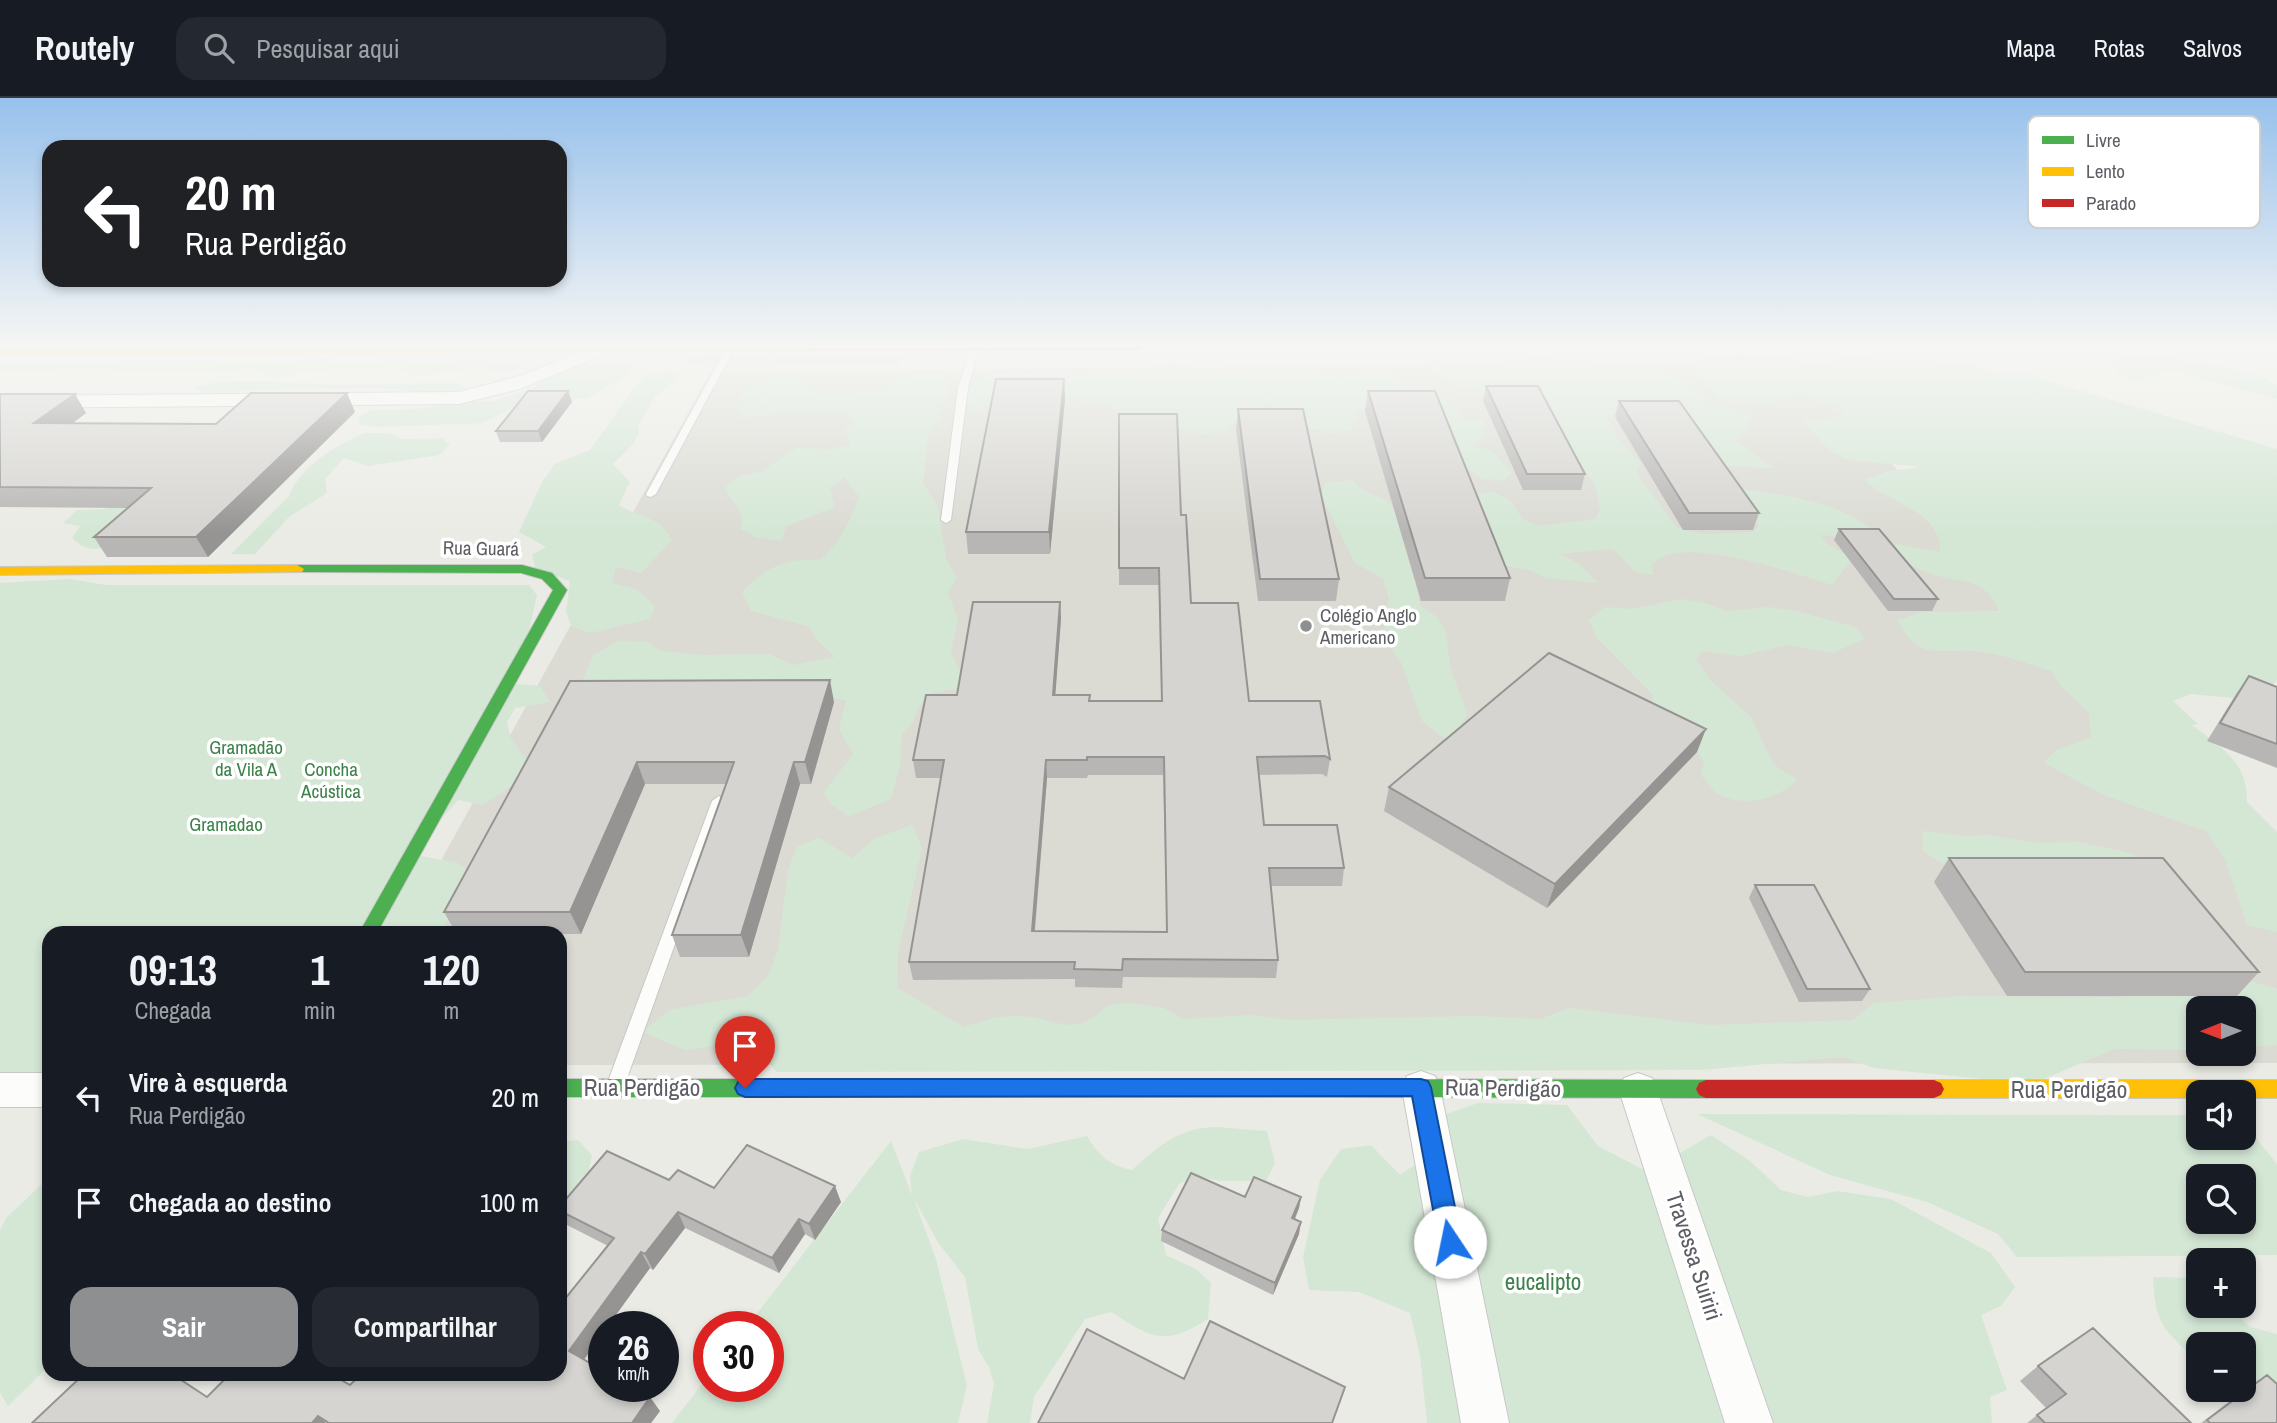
<!DOCTYPE html>
<html lang="pt">
<meta charset="utf-8">
<style>
body{margin:0;font-family:"Archivo Narrow",sans-serif;background:#242831;color:#f1f3f6;height:100vh;display:flex;flex-direction:column;font-size:26px;white-space:nowrap}
*{box-sizing:border-box;margin:0}
p{font-size:23px;color:#9ea1a6}
.icon{flex:none;width:38px;height:38px;fill:none;stroke:currentColor;stroke-width:2;stroke-linecap:round;stroke-linejoin:round}
.map{position:relative;flex:1;overflow:hidden}
.drawer{position:absolute;left:42px;top:828px;width:525px;height:455px;display:flex;flex-direction:column;background:#171b24;border-radius:21px;box-shadow:0 4px 10px #0003}
.drawer>*{flex:none}
.hud{position:absolute;left:42px;top:42px;width:525px;height:147px;border-radius:21px;box-shadow:0 4px 10px #0003;background:#202124;color:#fff;overflow:hidden}
.needle{width:46px;rotate:269deg}
.controls{position:absolute;left:2186px;top:898px;display:grid;gap:14px}
.controls a{display:grid;place-items:center;width:70px;height:70px;border-radius:14px;background:#171b24;box-shadow:0 4px 10px #0003;font-size:35px}
.speed{position:absolute;left:588px;top:1213px;display:flex;gap:14px;font-size:35px;font-weight:700;text-align:center}
.speed>*{display:grid;place-content:center;width:91px;height:91px;border-radius:50%;background:#171b24;box-shadow:0 4px 10px #0003;line-height:1}
.speed small{font-size:18px;font-weight:400}
.speed .limit{border:10px solid #d22;background:#fff;color:#111}
.pin{position:absolute;display:grid;place-items:center;width:60px;height:60px;color:#fff;margin:-72px -30px;border-radius:50% 50% 50% 0;rotate:-45deg;box-shadow:0 0 7px #0007}
.pin .icon{rotate:45deg}
.me{position:absolute;width:77px;margin:-38px;rotate:349deg;stroke-linejoin:round;filter:drop-shadow(0 0 5px #0008)}
.turn{display:flex;align-items:center;gap:24px;height:147px;padding:0 28px;font-size:32px}
.turn .icon{width:91px;height:91px;stroke-width:2.5}
.turn b{display:block;font-size:49px;line-height:60px}
.eta{display:flex;justify-content:space-evenly;align-items:center;height:119px;text-align:center}
.eta b{font-size:42px;font-weight:700;line-height:49px}
.action{display:flex;gap:14px;margin-top:auto;padding:14px 28px}
.action a{flex:1;height:80px;border-radius:21px;background:#8e8f91;color:#fff;font-size:28px;font-weight:700;line-height:80px;text-align:center}
.action a+a{background:#242831;color:#f1f3f6}
ul{padding:0;list-style:none}
li{display:flex;align-items:center;gap:21px;height:105px;padding:0 28px}
li div{flex:1}
li b{display:block;font-size:26px}
li em{font-style:normal}
header{display:flex;align-items:center;gap:42px;box-sizing:border-box;height:98px;padding:0 35px;background:#171b24;border-bottom:2px solid #363941}
header strong{font-size:33px}
nav{display:flex;gap:38px;margin-inline-start:auto;font-size:24px}
.search{width:490px;height:63px;background:#242831;display:flex;align-items:center;gap:18px;box-sizing:border-box;padding:0 24px;border-radius:21px;color:#9ea1a6;font-size:26px}
.map>svg:first-child{display:block}
.education{fill:#dbdbd4;fill-rule:evenodd}
.green{fill:#d4e7d5;fill-rule:evenodd}
.lines{fill:none;stroke-linecap:round;stroke-linejoin:round}
.lane-casing{stroke:#c7c7c7;stroke-width:2}
.street-casing{stroke:#c7c7c7;stroke-width:2}
.fast-casing{stroke:#c8c8c8;stroke-width:2}
.slow-casing{stroke:#c8c8c8;stroke-width:2}
.jam-casing{stroke:#c8c8c8;stroke-width:2}
.lane{fill:#fcfcfb;fill-rule:evenodd}
.street{fill:#fcfcfb;fill-rule:evenodd}
.fast{fill:#4caf50;fill-rule:evenodd}
.slow{fill:#ffc107;fill-rule:evenodd}
.jam{fill:#c62828;fill-rule:evenodd}
.wall{fill:#b7b6b4;fill-rule:evenodd}
.shaded-wall{fill:#959492}
.building{fill:#d5d4d1;stroke:#959492;stroke-width:2;fill-rule:evenodd}
.route{fill:#1a73e8;stroke:#114b97;stroke-width:2}
.poi-dot{fill:#8e8f91;stroke:#fff;stroke-width:2.5}
.labels{text-anchor:middle;stroke-width:7;stroke-linejoin:round;paint-order:stroke}
.street-label{font-size:19px;fill:#5c5e63;stroke:#fff}
.poi-label{font-size:19px;fill:#5c5e63;stroke:#fff;text-anchor:start}
.park-label{font-size:19px;fill:#3c8249;stroke:#fff}
.near-street-label{font-size:23px;fill:#5c5e63;stroke:#fff}
.near-park-label{font-size:23px;fill:#3c8249;stroke:#fff}
.key{fill:#fff;stroke:#cecfd0;stroke-width:2}
.key-label{font-size:19px;fill:#5c5e63}
</style>
<header>
<strong>Routely</strong>
<div class="search"><svg class="icon" aria-label="search" viewBox="0 0 24 24"><circle cx="10" cy="10" r="6"/><path d="M15 15l6 6"/></svg>Pesquisar aqui</div>
<nav><a>Mapa</a><a>Rotas</a><a>Salvos</a></nav>
</header>
<div class="map">
<svg width="2277" height="1325" viewBox="0 0 2277 1325">
<rect width="100%" height="100%" fill="#ebebe6"/>
<path class="education" d="M1799,265L2277,784V965L560,967V835H401L711,273ZM2198,910H2244V956H2198Z"/>
<path class="green" d="M716,255L767,261L900,258L899,266L813,265L738,270L688,266L690,258Z
M1739,256L1776,258L1813,266L1849,260L1964,264L2000,277L2021,275L2277,351V582L2262,603L2191,596L2173,603L2198,626L2192,627C2221,649 2248,664 2247,704L2277,734V834L2247,827L2225,761L2206,733L2106,698L2044,665L2055,653L2091,639L2089,615L2060,587L2052,573C2030,567 2006,557 1983,554C1945,548 1918,567 1898,522L1922,514L1999,513C1985,479 1965,486 1935,477C1920,473 1905,463 1890,456L1896,446L1940,454C1941,411 1889,407 1865,382L1888,373L1921,369L1849,362L1831,354L1802,323L1833,320L1846,314L1806,297L1778,302L1768,308L1722,303L1705,286L1690,263Z
M2130,257H2166L2191,267L2221,268L2266,280L2277,289V301L2174,273C2153,273 2129,296 2111,264Z
M329,260L333,265L404,262L434,265L484,260L488,264L519,267L515,272C498,274 483,271 466,272C447,273 430,277 411,277C393,260 303,277 276,276C252,276 259,265 229,275L68,271L24,275L0,273V264L207,262L240,267Z
M1535,260L1654,266L1709,302L1753,317L1746,333L1735,342L1773,370L1724,368L1624,313L1607,317L1617,341L1641,366L1636,374L1676,429L1704,436L1753,434L1759,427L1734,402L1729,390C1776,395 1837,402 1874,433L1861,441L1821,437C1830,452 1845,453 1857,465L1848,466L1832,487C1799,477 1672,431 1651,469L1654,477L1635,474L1616,453L1610,451L1560,456L1579,466L1598,485L1546,480L1532,473L1498,466L1461,397L1492,394L1509,401L1523,421L1538,428L1595,421L1600,413L1595,386L1513,293C1471,294 1460,290 1425,267L1433,261L1471,270L1479,265Z
M605,265L631,266L628,277L587,300L526,303L482,325L375,329L360,326L358,319L370,312L417,311L462,304L494,303L535,289L550,278L572,269Z
M1170,267L1227,275L1259,271H1298L1342,279L1365,273H1390L1401,282L1405,291L1447,298L1465,321L1485,323L1484,339L1475,348L1493,354L1512,375L1503,383L1483,381L1370,307L1358,313L1351,332L1332,336L1287,324L1231,327L1224,333L1202,337L1181,331L1134,326L1125,322L1112,309L1063,298L999,299L988,309L974,312L961,305L975,284L989,277L1009,274L1087,277Z
M660,273L679,274L674,283L655,299L638,327L639,335L633,346L613,366L630,384L619,407C641,421 658,416 672,442L641,475L616,469L612,485L637,491L655,508L650,521L590,535L571,528L566,514L570,483L536,471L532,457L546,449L519,434L542,384L555,366L590,352L635,289L643,281Z
M924,274L945,277L948,290L941,316L928,338L923,385L938,409L946,461L957,479L948,495L958,521L951,554L966,589L935,594L919,608L912,626L902,636L900,668L891,701L849,718L832,707L824,694L853,656L839,631L846,603L831,599L581,588L593,557L618,543L648,544L660,553L702,557L769,556L793,567L835,559L817,542L810,529L751,513L742,494C766,469 785,460 820,462C837,450 852,420 859,399L844,379L830,390L835,409L786,428L782,443L755,439L741,431C744,404 731,407 725,389L740,378L761,374L796,350L832,351L851,347L845,331L853,325L849,317L833,314L740,319L735,308C745,277 775,278 803,280L820,296L885,292L897,281Z
M255,283L342,287L457,285L466,290L447,296L378,290L266,291L204,296L195,290L216,284Z
M364,335H389L402,341L446,340L444,344L450,346L439,357L368,368L344,360L325,381L327,395L289,419L255,456H231L289,398C301,367 336,348 364,335Z
M1353,382C1365,398 1376,394 1389,405C1406,419 1414,486 1421,509C1453,525 1444,540 1451,569C1455,585 1462,601 1467,616L1452,647L1422,623L1401,564L1390,549L1383,533L1389,500L1383,481L1355,465L1321,397L1325,385Z
M133,403L115,447C97,452 86,454 72,440L80,428L63,425L77,412L103,411Z
M70,481L106,487H529L537,497L517,586L540,588L550,604L515,610L507,624L511,641L529,666L511,688L483,707L458,702L410,756L458,765L475,778L440,835H49V985L0,1009V485Z
M1681,501L1705,505L1727,513L1768,509L1796,513L1856,529L1865,541L1832,555L1788,547L1741,558L1702,553L1696,561L1711,583L1751,619L1773,666L1797,682C1779,700 1745,710 1720,697C1713,694 1707,683 1701,677L1704,664L1684,633L1651,611L1653,597L1596,539L1589,522L1605,509L1632,511Z
M912,727L922,750L898,854L897,890L964,929C982,923 999,917 1018,918C1059,919 1071,943 1108,907L1129,905L1164,910L1183,921L1251,917L1288,922L1475,918L1540,921L1570,910L1709,927L1853,922L1874,905L1960,898L2116,899L2247,882L2277,891V947L2244,950V910H2198V952L2115,951L2032,986L1874,970L1843,959L1703,972L776,974L761,952L722,947L685,952L642,934L669,912L748,898L768,878L778,852L788,772L797,748L819,740L852,760L876,740Z
M1922,733L1962,738L1987,737L2039,745L2078,744L2131,755L2154,776H1959L1923,753Z
M1478,1005L1567,1007L1598,1048L1648,1074L1732,1325H1427L1420,1258L1410,1215L1359,1194L1309,1192L1303,1159L1320,1082L1341,1051L1371,1047L1400,1077L1425,1060L1438,1019Z
M1697,1016L2198,1017V1040H2244V1025L2277,1066V1157L2017,1159L1998,1136L1927,1104L1830,1077ZM2198,1078H2244V1124H2198Z
M1217,1029L1267,1033L1275,1065L1266,1083H1220L1196,1078L1179,1086L1158,1120L1166,1157L1196,1171L1211,1185L1208,1221C1164,1249 1152,1240 1111,1214L1085,1221L1034,1299L1030,1325H987L994,1286L989,1269L978,1251L965,1179L939,1146L914,1101L936,1161L967,1288L958,1325H672L709,1277V1288H768V1228H747L891,1043L912,1097L910,1078L919,1054L963,1041L1028,1051L1087,1038C1099,1058 1109,1067 1132,1072C1161,1046 1178,1030 1217,1029Z
M1711,1037L1749,1062L1781,1092L1808,1099L1837,1093L1891,1101L1991,1155L2015,1189L2001,1208L1981,1217L2007,1292L1990,1299L1992,1325H1774L1673,1059Z
M578,1042L592,1057L587,1082L560,1111V1044Z
M43,1085H49V1268L8,1308L0,1295V1132L7,1119Z
M2153,1179L2197,1180L2198,1208H2227L2250,1229L2277,1236V1288L2265,1284L2244,1285V1246H2198V1263L2195,1261C2162,1230 2155,1225 2153,1179Z"/>
<g class="lines">
<defs>
<path id="lane" d="M727,249L734,251L656,396L651,399L647,398L646,396Z
M979,249L968,290L951,422L946,425L941,422L958,290L971,250Z
M719,698L726,703L625,986L622,991L616,994L610,991L607,986L712,703Z"/>
<path id="street" d="M590,249H606L608,252L606,256L520,291L459,306L0,310V298L459,294L523,277Z
M1421,973L1435,978L1440,990L1509,1325H1461L1402,990L1407,978Z
M0,975H49V1009H0Z
M1638,975L1652,980L1657,992L1773,1325H1725L1619,992L1624,980Z"/>
<path id="fast" d="M453,249H816L817,250L812,253L449,254L448,252Z
M297,467H522L552,475L567,492L377,835H359L553,492L542,481L521,475L292,474L290,471Z
M560,981H1068L1075,984L1078,990L1075,996L1068,999H560Z
M1336,981L1706,982L1713,985L1716,991L1713,997L1706,1000L1336,999L1329,996L1326,990L1329,984Z"/>
<path id="slow" d="M457,250L458,252L453,255L0,257V251Z
M297,467L304,471L302,474L0,477V469Z
M1068,981H1336L1343,984L1346,990L1343,996L1336,999H1068L1061,996L1058,990L1061,984Z
M1934,982H2277V1000H2244V994H2198V1000H1934L1927,997L1924,991L1927,985Z"/>
<path id="jam" d="M1143,249L1138,252L812,253L807,250Z
M1706,982H1934L1941,985L1944,991L1941,997L1934,1000H1706L1699,997L1696,991L1699,985Z"/>
</defs>
<use href="#lane" class="lane-casing"/>
<use href="#street" class="street-casing"/>
<use href="#fast" class="fast-casing"/>
<use href="#slow" class="slow-casing"/>
<use href="#jam" class="jam-casing"/>
<use href="#lane" class="lane"/>
<use href="#street" class="street"/>
<use href="#fast" class="fast"/>
<use href="#slow" class="slow"/>
<use href="#jam" class="jam"/>
</g>
<path class="wall" d="M1064,281L1065,301L1050,456H968L966,434Z
M1486,288L1585,376L1581,392H1523L1483,303Z
M568,293L572,304L542,344H500L496,333Z
M1368,293L1510,480L1505,503H1421L1365,313Z
M0,296L86,315L73,325L216,326L355,314L208,459H107L94,439L127,410L0,409Z
M1619,303L1759,415L1753,432H1683L1615,319Z
M1238,311L1339,481L1336,503H1258L1236,331Z
M1119,316L1181,417L1191,505L1249,603L1330,661L1327,679L1322,676L1259,677L1264,727L1344,770L1342,788H1271L1278,862L1276,880L1123,879L1122,890L1075,889V881L913,882L909,864L941,680H916L913,662L957,597L1060,504L1061,521L1055,597L1090,603H1162L1159,487H1119ZM1088,677H1163L1167,834L1035,833L1047,680H1087Z
M1839,431L1938,501L1932,513H1888L1834,442Z
M2249,578L2277,589V670L2207,643L2236,596Z
M570,583L834,604L811,686H800L749,859H680L672,837L726,686H645L581,836H560V835H456L444,814Z
M1697,654L1547,810L1384,713L1389,689Z
M1949,760L2259,874L2237,898H2007L1934,784Z
M1755,787L1870,891L1862,903L1799,904L1749,800Z
M669,1082L714,1090L841,1104L815,1142L805,1136L779,1175L685,1130L653,1172L650,1170L604,1228V1234L584,1262L660,1313L651,1325H32L207,1299L350,1287L560,1276L608,1148L567,1127L560,1116V1108Z
M1245,1099H1301L1299,1110L1295,1121L1299,1136L1273,1197L1161,1143L1162,1132Z
M2038,1268L2191,1325H2027L2046,1310L2020,1283Z
M2267,1277L2277,1325H2201L2251,1287Z"/>
<path class="shaded-wall" d="M1064,281L1065,301L1050,456L1049,434Z
M568,293L572,304L542,344L538,333Z
M347,295L355,314L208,459L196,439Z
M75,296L86,315L47,344L34,325Z
M1060,504L1061,521L1054,615L1053,597Z
M830,582L834,604L811,686L805,664Z
M1706,631L1697,654L1547,810L1555,786Z
M1046,662L1047,680L1033,851L1032,833Z
M637,664L645,686L581,836L570,814Z
M794,664L800,686L749,859L741,837Z
M835,1088L841,1104L815,1142L809,1126Z
M1301,1099L1299,1110L1290,1132L1292,1120Z
M678,1114L685,1130L653,1172L645,1156Z
M799,1121L805,1136L779,1175L772,1160Z
M1301,1124L1299,1136L1273,1197L1275,1185Z
M641,1154L650,1170L608,1228H604V1234L579,1268L569,1253Z
M650,1299L660,1313L651,1325H632Z
M318,1318L326,1325H312Z"/>
<path class="building" d="M996,281H1064L1049,434H966Z
M1486,288H1538L1585,376H1527Z
M528,293H568L538,333H496Z
M1368,293H1435L1510,480H1425Z
M251,295H347L196,439H94L151,390L0,389V296H75L34,325L216,326Z
M1619,303H1679L1759,415H1689Z
M1238,311H1303L1339,481H1260Z
M1119,316H1177L1181,417H1186L1191,505H1238L1249,603H1320L1330,661L1325,658L1257,659L1264,727H1337L1344,770H1269L1278,862L1123,861L1122,872L1074,871L1075,864H909L944,662H913L926,597H957L973,504H1060L1053,597H1090L1089,603H1162L1159,470H1119ZM1087,659H1164L1167,834L1032,833L1046,662H1087Z
M1839,431H1879L1938,501H1894Z
M1549,555L1706,631L1555,786L1389,689Z
M2249,578L2277,589V646L2220,625Z
M830,582L805,664H794L741,837H672L734,664H637L570,814H444L570,583Z
M1949,760H2163L2259,874H2025Z
M1755,787H1814L1870,891H1807Z
M747,1047L835,1088L809,1126L799,1121L772,1160L678,1114L645,1156L641,1154L569,1253L604,1273V1288H631L650,1299L632,1325H329L318,1318L312,1325H32L84,1276H172L207,1299L230,1276H331L350,1287L361,1276H560V1207L614,1140L560,1113V1108L607,1053L669,1082L678,1072L714,1090Z
M1191,1075L1245,1099L1254,1079L1301,1099L1292,1120L1301,1124L1275,1185L1162,1132Z
M1210,1223L1345,1289L1332,1325H1038L1087,1231L1184,1281Z
M2093,1230L2191,1325H2045L2037,1317L2066,1296L2038,1268Z
M2267,1277L2277,1286V1325H2210L2207,1322Z"/>
<linearGradient id="sky" x2="0" y2="1"><stop stop-color="#97c1ec"/><stop offset="0.57" stop-color="#f6f6f4"/><stop offset="1" stop-color="#f6f6f4" stop-opacity="0"/></linearGradient>
<rect width="2277" height="435" fill="url(#sky)"/>
<path class="route" d="M745,981H1421L1428,983L1431,989L1462,1144L1458,1152L1450,1155L1442,1152L1439,1144L1412,998L745,999L738,996L735,990L738,984Z"/>
<circle class="poi-dot" cx="1306" cy="528" r="7"/>
<g class="labels">
<g class="street-label">
<text transform="translate(481 450) rotate(1)" y="7">Rua Guará</text>
</g>
<g class="poi-label">
<text x="1320" y="524">Colégio Anglo<tspan x="1320" dy="22">Americano</tspan></text>
</g>
<g class="park-label">
<text x="246" y="656">Gramadão<tspan x="246" dy="22">da Vila A</tspan></text>
<text x="331" y="678">Concha<tspan x="331" dy="22">Acústica</tspan></text>
<text x="226" y="733">Gramadao</text>
</g>
<g class="near-street-label">
<text x="642" y="998">Rua Perdigão</text>
<text transform="translate(1503 990) rotate(1)" y="8">Rua Perdigão</text>
<text x="2069" y="1000">Rua Perdigão</text>
<text transform="translate(1694 1158) rotate(72)" y="8">Travessa Suiriri</text>
</g>
<g class="near-park-label">
<text x="1543" y="1192">eucalipto</text>
</g>
</g>
<rect x="2028" y="18" width="232" height="112" rx="10" class="key"/>
<rect x="2042" y="38" width="32" height="8" fill="#4caf50"/>
<rect x="2042" y="69" width="32" height="9" fill="#ffc107"/>
<rect x="2042" y="101" width="32" height="8" fill="#c62828"/>
<g class="key-label">
<text x="2086" y="49">Livre</text>
<text x="2086" y="80">Lento</text>
<text x="2086" y="112">Parado</text>
</g>
</svg>
<div class="controls">
<a><svg class="needle" viewBox="-14 -14 28 28"><path d="M0-13l5 13h-10z" fill="#e53935"/><path d="M0 13l5-13h-10z" fill="#9ea1a6"/></svg></a>
<a><svg class="icon" aria-label="sound" viewBox="0 0 24 24"><path d="M4 9h4l5-4v14l-5-4H4zM17 9q2 3 0 6"/></svg></a>
<a><svg class="icon" aria-label="search" viewBox="0 0 24 24"><circle cx="10" cy="10" r="6"/><path d="M15 15l6 6"/></svg></a>
<a>+</a>
<a>−</a>
</div>
<div class="speed"><div>26<small>km/h</small></div><div class="limit">30</div></div>
<div class="pin" style="left:745px;top:990px;background:#d93025"><svg class="icon" aria-label="arrive" viewBox="0 0 24 24"><path d="M6 21V4h12l-3 4 3 4H6"/></svg></div>
<svg class="me" style="left:1450px;top:1144px" viewBox="-20 -20 40 40"><circle r="19" fill="#fff"/><path d="M0-13L10 11 0 6-10 11z" fill="#1a73e8"/></svg>
<div class="hud">
<div class="turn"><svg class="icon" aria-label="left" viewBox="0 0 24 24"><path d="M17 20v-9H6M10 6l-5 5 5 5"/></svg><div><b>20 m</b>Rua Perdigão</div></div>
</div>
<section class="drawer">
<div class="eta">
<div><b>09:13</b><p>Chegada</p></div>
<div><b>1</b><p>min</p></div>
<div><b>120</b><p>m</p></div>
</div>
<ul>
<li><svg class="icon" aria-label="left" viewBox="0 0 24 24"><path d="M17 20v-9H6M10 6l-5 5 5 5"/></svg><div><b>Vire à esquerda</b><p>Rua Perdigão</p></div><em>20 m</em></li>
<li><svg class="icon" aria-label="arrive" viewBox="0 0 24 24"><path d="M6 21V4h12l-3 4 3 4H6"/></svg><div><b>Chegada ao destino</b></div><em>100 m</em></li>
</ul>
<div class="action"><a>Sair</a><a>Compartilhar</a></div>
</section>
</div>
